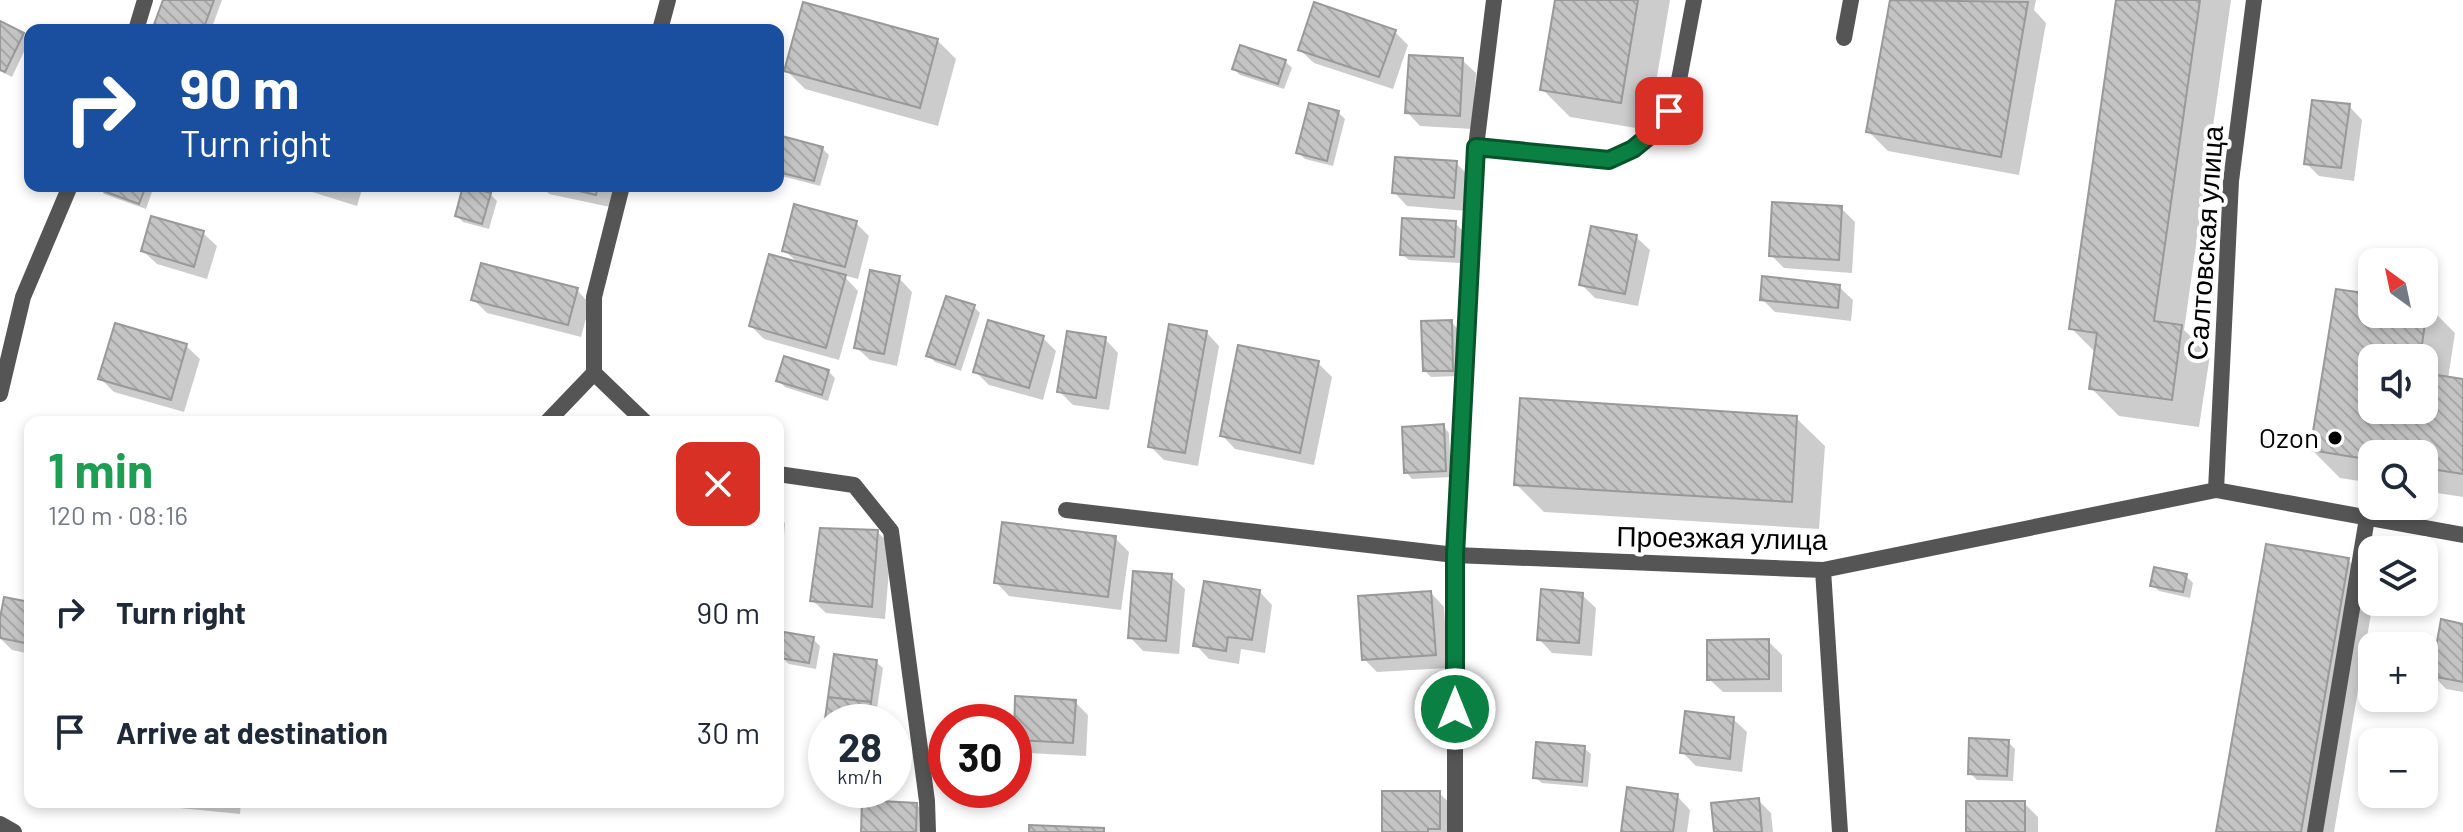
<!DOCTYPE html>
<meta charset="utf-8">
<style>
body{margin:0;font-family:Barlow,sans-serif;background:#f6f6f7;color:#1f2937;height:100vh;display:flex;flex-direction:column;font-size:30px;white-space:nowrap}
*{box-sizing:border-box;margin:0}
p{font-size:26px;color:#747a83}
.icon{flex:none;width:44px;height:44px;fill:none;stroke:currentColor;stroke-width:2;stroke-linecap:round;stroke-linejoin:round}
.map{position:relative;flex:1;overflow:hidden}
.panel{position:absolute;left:24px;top:416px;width:760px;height:392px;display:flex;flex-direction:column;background:#fff;border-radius:16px;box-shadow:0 4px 12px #0003}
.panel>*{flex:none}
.hud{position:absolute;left:24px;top:24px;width:760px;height:168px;border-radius:16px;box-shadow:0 4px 12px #0003;background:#1a4fa0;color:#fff;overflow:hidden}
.needle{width:52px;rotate:327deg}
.controls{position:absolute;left:2358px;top:248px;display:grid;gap:16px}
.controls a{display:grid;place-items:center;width:80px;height:80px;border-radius:16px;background:#fff;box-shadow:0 4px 12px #0003;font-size:40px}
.speed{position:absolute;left:808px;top:704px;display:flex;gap:16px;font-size:40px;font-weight:700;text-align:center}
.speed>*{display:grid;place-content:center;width:104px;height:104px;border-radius:50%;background:#fff;box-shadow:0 4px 12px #0003;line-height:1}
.speed small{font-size:20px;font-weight:400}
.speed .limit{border:12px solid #d22;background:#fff;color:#111}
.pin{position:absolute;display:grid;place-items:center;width:68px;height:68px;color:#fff;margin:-34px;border-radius:16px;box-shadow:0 4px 12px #0006}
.me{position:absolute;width:88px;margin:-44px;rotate:0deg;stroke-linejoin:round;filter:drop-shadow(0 0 6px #0008)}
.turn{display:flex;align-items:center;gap:28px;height:168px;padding:0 24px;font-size:36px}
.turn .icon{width:104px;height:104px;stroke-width:2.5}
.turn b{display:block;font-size:56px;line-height:68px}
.round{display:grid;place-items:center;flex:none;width:84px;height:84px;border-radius:16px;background:#f6f6f7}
.headline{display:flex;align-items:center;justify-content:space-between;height:136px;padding:0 24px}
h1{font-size:48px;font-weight:700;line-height:60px;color:#1e9e55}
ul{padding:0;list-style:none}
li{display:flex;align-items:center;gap:24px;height:120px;padding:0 24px}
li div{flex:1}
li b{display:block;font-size:30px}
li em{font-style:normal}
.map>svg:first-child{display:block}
.shadow{fill:#0003;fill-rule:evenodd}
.building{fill:url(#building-back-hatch);stroke:#999;stroke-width:2}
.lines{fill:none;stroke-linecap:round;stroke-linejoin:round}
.lane{stroke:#555;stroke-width:16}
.street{stroke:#555;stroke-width:16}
.route-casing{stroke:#07532c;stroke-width:20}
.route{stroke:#0b8043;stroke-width:14}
.poi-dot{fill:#000;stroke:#fff;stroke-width:3}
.labels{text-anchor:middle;stroke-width:8;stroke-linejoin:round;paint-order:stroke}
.street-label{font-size:28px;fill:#000;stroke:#fff}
.poi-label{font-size:28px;fill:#000;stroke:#fff;text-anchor:end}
</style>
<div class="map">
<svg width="2463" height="832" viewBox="0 0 2463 832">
<defs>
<pattern id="building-back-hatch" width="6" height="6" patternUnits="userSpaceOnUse" patternTransform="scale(2)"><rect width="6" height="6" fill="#c4c4c4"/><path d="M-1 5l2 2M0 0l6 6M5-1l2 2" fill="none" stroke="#a7a7a7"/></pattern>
</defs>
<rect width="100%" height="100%" fill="#fff"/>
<path class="shadow" d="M166,0H222L211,30H155Z
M1557,0H1670L1648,130L1570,117L1542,89Z
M1892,0H2036L2034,10L2046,23L2019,175L1888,151L1869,132Z
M2118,0H2231L2184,330L2210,355L2199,427L2119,416L2091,388L2096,353L2071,328Z
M0,23L23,34L29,41L12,77L0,71Z
M1395,32L1408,45L1393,89L1314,63L1300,50Z
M937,40L956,59L938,126L805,89L786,70Z
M1462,60L1476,73L1472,129L1420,126L1407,112Z
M1285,61L1292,68L1284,89L1240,75L1234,69Z
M2349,106L2362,120L2354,181L2319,176L2306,163Z
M1338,112L1345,119L1333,166L1305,159L1298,152Z
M778,137L822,148L829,155L820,186L778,175Z
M1456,163L1470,177L1467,211L1407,206L1394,192Z
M98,186H154L146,209L104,194Z
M304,186H363L357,206L309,191Z
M542,186H614L610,207L549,194Z
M490,194L497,201L489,229L463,222L457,216Z
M1841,208L1855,222L1852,273L1784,268L1771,255Z
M856,223L869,236L858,279L843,275L858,291L839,360L764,339L751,326L799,264L784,250Z
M1455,223L1462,230L1460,263L1409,260L1402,254Z
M203,233L217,246L207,279L157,264L143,251Z
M1636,237L1650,250L1638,306L1595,298L1581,284Z
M899,278L912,292L897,366L870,360L856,347Z
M1839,287L1853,300L1851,321L1775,312L1762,299Z
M577,290L590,304L581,337L487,313L473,299Z
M2372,296V314H2424V304L2427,305L2455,333L2448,379L2463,381V497L2424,491V454H2372V483L2340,478L2312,450ZM2372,358H2424V410H2372Z
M974,307L980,313L961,371L935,362L928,355Z
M1451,322L1458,329L1459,376L1431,377L1425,371Z
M1206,332L1219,346L1198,466L1164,460L1150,446Z
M1043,338L1056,351L1043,400L989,385L975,371Z
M1105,339L1118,353L1109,410L1073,405L1059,391Z
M186,346L200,359L184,412L114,392L100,378Z
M1318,363L1332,377L1314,465L1235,449L1222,435Z
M828,371L835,378L828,401L785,387L779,381Z
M1796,418L1825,446L1819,529L1544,512L1516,484Z
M1443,426L1449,433L1451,477L1412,479L1406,472Z
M778,517L785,523L782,562L778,561Z
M877,532L891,545L885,619L826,613L812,600Z
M1115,538L1129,552L1121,610L1009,596L996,582Z
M2348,560L2372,584L2373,602L2334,832H2218Z
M1171,576L1185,589L1179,654L1143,651L1130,637Z
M2186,576L2193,583L2190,598L2159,591L2153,585Z
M1259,591L1272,605L1265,653L1241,649L1239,664L1209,659L1196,645Z
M1431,593L1444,607L1448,668L1377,672L1364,659Z
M1582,595L1596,608L1592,656L1552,653L1539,639Z
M30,604V654L12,650L0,638V628Z
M2463,626V692L2446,689L2433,675Z
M813,639L820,646L816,669L789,664L782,658Z
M1768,641L1782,655V692H1723L1709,679Z
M876,662L883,668L875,722H827Z
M1075,702L1088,715L1086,756L1028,753L1014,739Z
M1733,719L1747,732L1742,772L1696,766L1682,752Z
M2008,742L2015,749L2013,781L1977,780L1970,773Z
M1584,748L1591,754L1588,787L1542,783L1535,777Z
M1439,793L1453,806V832H1384Z
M1677,796L1690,810L1687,832H1623Z
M1758,800L1771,813L1773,832H1716Z
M119,802H241L240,814Z
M2024,803L2038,817V832H1968Z
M917,805L930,818V832H863Z"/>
<path class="building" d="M163,0H214L203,30H152Z
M1555,0H1638L1621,103L1540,90Z
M1890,0L2028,2L2001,157L1866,132Z
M2116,0H2200L2154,321L2182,325L2172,400L2089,389L2097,333L2069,329Z
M803,2L938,39L920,108L784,71Z
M1314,2L1396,30L1379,77L1298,50Z
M0,21L24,33L5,72L0,70Z
M1240,45L1286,60L1278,84L1232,69Z
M1409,55L1463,58L1460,116L1405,113Z
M2312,100L2350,104L2341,168L2304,164Z
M1309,103L1339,111L1327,161L1296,153Z
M778,135L823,147L814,181L778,172Z
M1395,157L1457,161L1454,198L1392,193Z
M96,186H146L139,204L95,188Z
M463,186L491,193L482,224L455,216Z
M558,186H598L596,195Z
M1772,202L1842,206L1839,260L1769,256Z
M794,204L857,221L845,267L782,251Z
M151,216L204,231L194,267L141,251Z
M1402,218L1456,221L1454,257L1400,255Z
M1591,226L1637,235L1625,294L1579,285Z
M769,254L846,275L826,348L749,326Z
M481,263L578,288L568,325L471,300Z
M870,270L900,276L884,354L854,348Z
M1762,276L1840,285L1838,308L1760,300Z
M2336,289L2372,294V314H2424V302L2428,303L2420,358H2372V410H2424V373L2463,379V474L2424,468V454H2372V460L2310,450Z
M946,296L975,305L955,365L926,356Z
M988,320L1044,336L1029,388L973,372Z
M1452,320L1453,371H1423L1421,321Z
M115,323L187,344L171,400L98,379Z
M1169,324L1207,331L1185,453L1148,447Z
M1067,331L1106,337L1096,398L1057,392Z
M1238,345L1319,361L1300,453L1220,436Z
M784,356L829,370L822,395L776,381Z
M1520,398L1797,416L1792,502L1514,485Z
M1444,424L1446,471L1404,473L1402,427Z
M1002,522L1116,536L1108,597L994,583Z
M820,528L878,530L872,607L810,601Z
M2266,544L2349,558L2301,832H2216Z
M2154,567L2187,574L2183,592L2150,586Z
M1133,571L1172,574L1166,641L1128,638Z
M1204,581L1260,590L1252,640L1228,637L1226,651L1193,646Z
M1541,589L1583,593L1579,643L1537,640Z
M1431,591L1436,655L1362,660L1358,596Z
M4,597L30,602V644L0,638V618Z
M2441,619L2463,624V682L2431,676Z
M784,632L814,637L809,663L780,658Z
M1769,639V679L1707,680V640Z
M834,654L877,660L871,702L828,697Z
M1015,696L1076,700L1073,743L1014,740Z
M828,697L871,702L868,722H826V735L823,734Z
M1685,711L1734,717L1730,759L1680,753Z
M1969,738L2009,740L2007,776L1968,774Z
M1536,742L1585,746L1582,782L1533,778Z
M1627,787L1678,794L1673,832H1621Z
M1382,791H1440V829H1428V832H1382Z
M1759,798L1762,832H1714L1711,803Z
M862,800L917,803L916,832H861Z
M1966,801H2025V832H1966Z
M1029,825L1104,828V832H1029Z"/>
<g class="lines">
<path class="lane" d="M2315,832L2367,518"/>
<path class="street" d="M136,30L145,0
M660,30L668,0
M1844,38L1851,0
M1476,147L1609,160L1633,149L1661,126L1676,96L1694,0
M594,373V297L622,186
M0,394L23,297L70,186
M547,422L594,373L645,422
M778,474L854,485L891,531L927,801L928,832
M2216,490L2231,181L2254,0
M1066,510L1455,555L1823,570L2216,490L2463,535
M1823,570L1840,832
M0,824L14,832
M1455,832V555L1476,147L1494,0"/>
</g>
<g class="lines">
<defs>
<path id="route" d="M1455,709V555L1476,147L1609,160L1633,149L1661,126L1669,111"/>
</defs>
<use href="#route" class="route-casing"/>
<use href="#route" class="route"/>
</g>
<circle class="poi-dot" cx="2335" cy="438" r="8"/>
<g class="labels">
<g class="street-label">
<text transform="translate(2205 243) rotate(-86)" y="10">Салтовская улица</text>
<text transform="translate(1722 538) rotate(1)" y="10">Проезжая улица</text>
</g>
<g class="poi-label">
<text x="2319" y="448">Ozon</text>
</g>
</g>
</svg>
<div class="controls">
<a><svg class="needle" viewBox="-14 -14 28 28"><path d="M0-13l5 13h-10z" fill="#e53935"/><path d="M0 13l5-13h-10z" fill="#747a83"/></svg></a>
<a><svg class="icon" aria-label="sound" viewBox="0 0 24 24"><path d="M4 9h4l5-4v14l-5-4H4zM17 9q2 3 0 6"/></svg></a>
<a><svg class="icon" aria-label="search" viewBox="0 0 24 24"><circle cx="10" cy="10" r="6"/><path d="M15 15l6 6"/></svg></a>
<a><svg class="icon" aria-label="layers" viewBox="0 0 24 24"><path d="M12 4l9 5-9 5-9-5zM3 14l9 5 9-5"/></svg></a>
<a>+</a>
<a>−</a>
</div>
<div class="speed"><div>28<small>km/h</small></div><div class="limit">30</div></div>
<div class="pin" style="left:1669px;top:111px;background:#d93025"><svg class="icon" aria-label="arrive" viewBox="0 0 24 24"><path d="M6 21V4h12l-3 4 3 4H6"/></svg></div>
<svg class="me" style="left:1455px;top:709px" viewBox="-20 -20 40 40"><circle r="17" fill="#0b8043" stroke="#fff" stroke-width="3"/><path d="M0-11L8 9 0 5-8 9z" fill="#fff"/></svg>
<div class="hud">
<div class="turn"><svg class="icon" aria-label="right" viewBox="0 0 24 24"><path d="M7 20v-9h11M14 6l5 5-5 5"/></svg><div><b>90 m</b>Turn right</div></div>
</div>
<section class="panel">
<div class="headline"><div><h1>1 min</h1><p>120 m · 08:16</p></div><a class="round" style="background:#d93025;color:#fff"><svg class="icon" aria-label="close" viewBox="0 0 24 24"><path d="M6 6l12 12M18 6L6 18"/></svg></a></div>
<ul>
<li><svg class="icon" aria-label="right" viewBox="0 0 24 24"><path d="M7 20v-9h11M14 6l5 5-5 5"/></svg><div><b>Turn right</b></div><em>90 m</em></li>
<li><svg class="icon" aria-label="arrive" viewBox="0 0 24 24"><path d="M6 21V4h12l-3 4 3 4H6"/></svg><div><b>Arrive at destination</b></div><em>30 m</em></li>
</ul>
</section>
</div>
